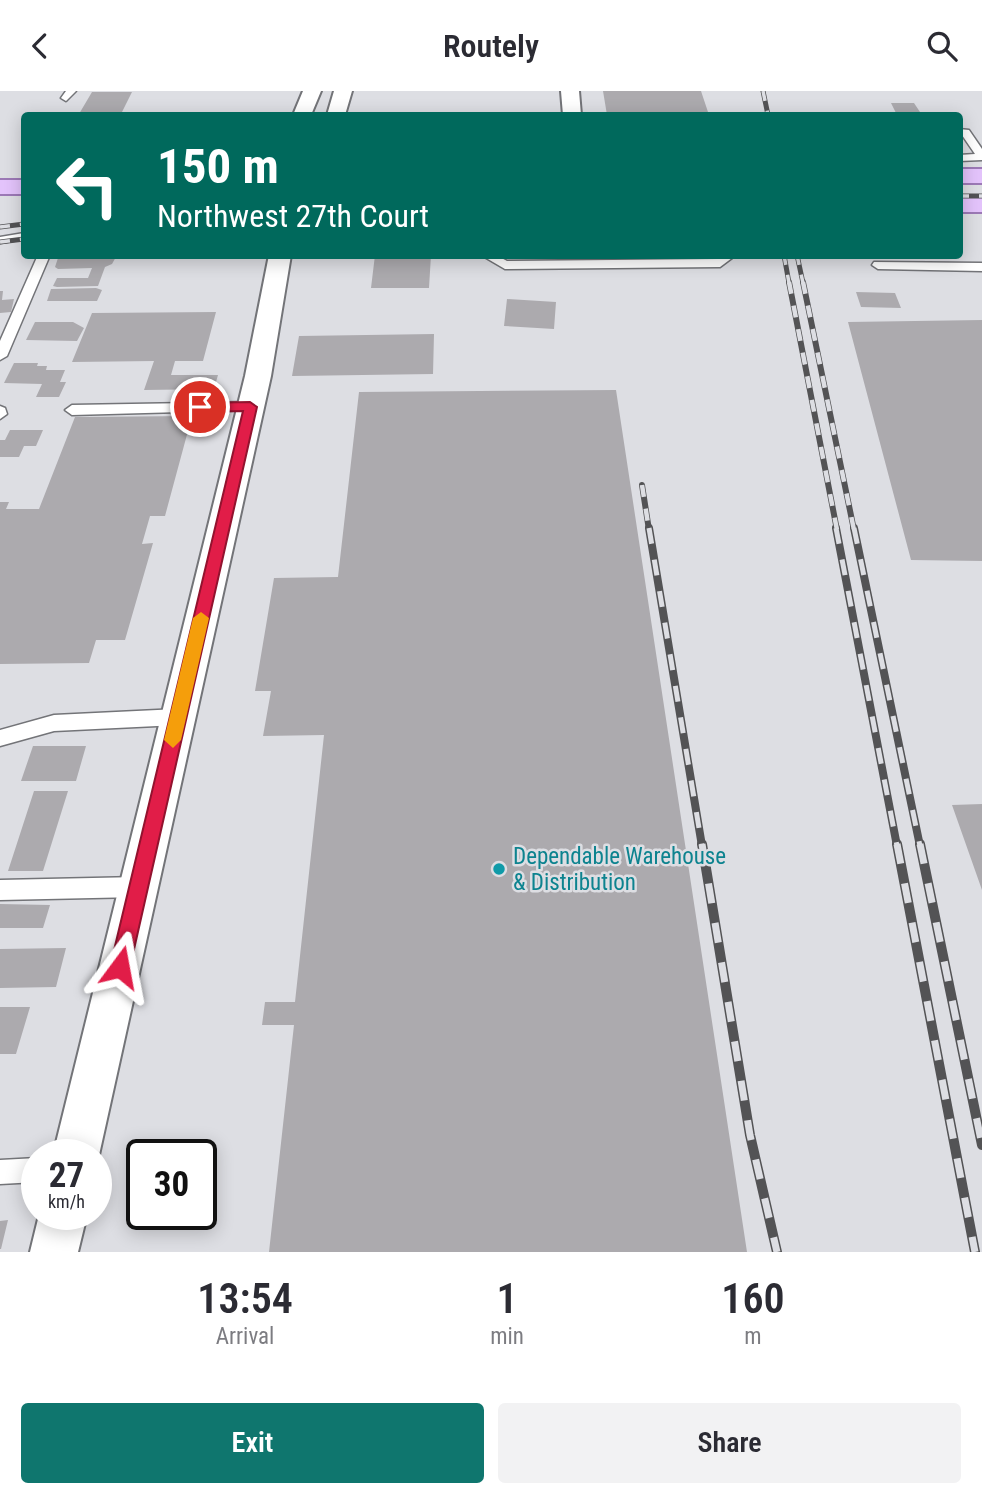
<!DOCTYPE html>
<style>
body{margin:0;font-family:"Roboto Condensed",sans-serif;background:#f2f2f3;color:#2b2b33;height:100vh;display:flex;flex-direction:column;font-size:26px;white-space:nowrap}
*{box-sizing:border-box;margin:0}
p{font-size:23px;color:#7c7c81}
.icon{flex:none;width:38px;height:38px;fill:none;stroke:currentColor;stroke-width:2;stroke-linecap:round;stroke-linejoin:round}
.map{position:relative;height:1161px;overflow:hidden}
.side{display:flex;flex-direction:column;background:#fff;flex:1}
.side>*{flex:none}
.guide{position:absolute;left:21px;top:21px;width:942px;height:147px;border-radius:7px;box-shadow:0 4px 18px #0003;background:#00695c;color:#fff;overflow:hidden}
.speed{position:absolute;left:21px;top:1048px;display:flex;gap:14px;font-size:35px;font-weight:700;text-align:center}
.speed>*{display:grid;place-content:center;width:91px;height:91px;border-radius:50%;background:#fff;box-shadow:0 4px 18px #0003;line-height:1}
.speed small{font-size:18px;font-weight:400}
.speed .limit{border:4px solid #111;border-radius:10px;background:#fff;color:#111}
.pin{position:absolute;display:grid;place-items:center;width:60px;height:60px;color:#fff;margin:-30px;border:4px solid #fff;border-radius:50%;box-shadow:0 2px 7px #0007}
.me{position:absolute;width:77px;margin:-38px;rotate:13deg;stroke-linejoin:round;filter:drop-shadow(0 0 5px #0008)}
.turn{display:flex;align-items:center;gap:24px;height:147px;padding:0 21px;font-size:32px}
.turn .icon{width:91px;height:91px;stroke-width:2.5}
.turn b{display:block;font-size:49px;line-height:60px}
.eta{display:flex;justify-content:space-evenly;align-items:center;height:119px;text-align:center}
.eta b{font-size:42px;font-weight:600;line-height:49px}
.button{display:flex;gap:14px;margin-top:auto;padding:14px 21px}
.button a{flex:1;height:80px;border-radius:7px;background:#0f766e;color:#fff;font-size:28px;font-weight:600;line-height:80px;text-align:center}
.button a+a{background:#f2f2f3;color:#2b2b33}
header{display:flex;justify-content:space-between;align-items:center;height:91px;padding:0 21px;background:#fff;font-size:32px;font-weight:600}
.map>svg:first-child{display:block}
.building{fill:#acaaae}
.lines{fill:none;stroke-linecap:round;stroke-linejoin:round}
.service-casing{stroke:#737478;stroke-width:3}
.minor-casing{stroke:#737478;stroke-width:4}
.primary-casing{stroke:#9c79b6;stroke-width:4}
.service{fill:#fff;fill-rule:evenodd}
.minor{fill:#fff;fill-rule:evenodd}
.primary{fill:#e3c3fb;fill-rule:evenodd}
.rail-far3-casing{stroke:#535355;stroke-width:5}
.rail-far2-casing{stroke:#535355;stroke-width:6}
.rail-far1-casing{stroke:#535355;stroke-width:8}
.rail-casing{stroke:#535355;stroke-width:10}
.rail-far3{stroke:#dddee3;stroke-width:3.5;stroke-dasharray:10;stroke-linecap:butt}
.rail-far2{stroke:#dddee3;stroke-width:4.5;stroke-dasharray:12;stroke-linecap:butt}
.rail-far1{stroke:#dddee3;stroke-width:5;stroke-dasharray:16;stroke-linecap:butt}
.rail{stroke:#dddee3;stroke-width:7;stroke-dasharray:20;stroke-linecap:butt}
.route{fill:#e11d48;stroke:#92132f;stroke-width:2}
.slow{fill:#f59e0b}
.culture-dot{fill:#0f9aa8;stroke:#dddee3;stroke-width:2.5}
.labels{text-anchor:middle;stroke-width:5;stroke-linejoin:round;paint-order:stroke}
.culture-label{font-size:23px;fill:#0d838f;stroke:#dddee3;text-anchor:start}
</style>
<header><svg class="icon" aria-label="back" viewBox="0 0 24 24"><path d="M15 5l-7 7 7 7"/></svg>Routely<svg class="icon" aria-label="search" viewBox="0 0 24 24"><circle cx="10" cy="10" r="6"/><path d="M15 15l6 6"/></svg></header>
<div class="map">
<svg width="982" height="1161" viewBox="0 0 982 1161">
<rect width="100%" height="100%" fill="#dddee3"/>
<path class="building" d="M603,0H701L709,24H607Z
M92,1H132L121,23H79Z
M891,12H914L922,24H897Z
M59,164H117L112,173L105,176L98,195L57,196L53,195L57,187H88L92,177L58,178L55,176Z
M375,164H431L429,197H371Z
M96,197L102,199L97,210H47L51,198Z
M0,200H3L2,209L14,208L11,221L0,222Z
M856,201L895,202L901,217L861,216Z
M507,208L556,211L554,238L504,235Z
M216,221L203,270H175L171,284H218L214,298L144,299L154,270L72,271L92,222Z
M982,229V470L911,469L848,231Z
M35,231H73L84,237L77,250L26,249Z
M434,243L433,283L292,285L299,245Z
M14,272H38L37,275H47L46,279H65L60,291H66L59,306H36L42,293L4,292Z
M616,299L747,1161H269L294,934H262L265,911H295L324,644L263,645L271,600H255L274,487L338,486L359,301Z
M192,325L165,425H150L142,453L153,452L125,549H96L89,572L0,573V411H9L6,418H39L75,326Z
M10,339H43L36,355H24L19,366H0V349H5Z
M33,655H86L76,690H21Z
M34,700H68L43,780H8Z
M982,713V799L952,714Z
M0,813L50,814L43,837H0Z
M66,857L56,896L0,897V858Z
M0,916H30L16,963H0Z
M8,1129L1,1158H0V1130Z"/>
<g class="lines">
<defs>
<path id="service" d="M66,0H76L66,10L61,7Z
M959,38L969,39L982,58V69L959,70V64L975,63L962,44H959Z
M24,142V148L0,152V146Z
M38,164H50L7,265L0,269V250Z
M481,164H496L507,170L717,168L723,164H736L720,176L505,178Z
M874,171L982,172V180L878,178L872,174Z
M250,311L255,313V319L72,324L65,319L72,314Z
M0,315L5,317L7,323L0,328Z
M178,618L184,620L187,626L184,632L178,634L54,640L0,655V639L54,624Z
M139,786L146,789L149,796L146,803L139,806L0,809V789Z
M37,1067V1091L0,1093V1069Z"/>
<path id="minor" d="M303,0H321L311,24H293Z
M334,0H352L345,24H327Z
M561,0H579L581,24H563Z
M269,164H291L271,285L99,1064L96,1071V1064H53L245,285Z
M39,1124H87L78,1161H30Z"/>
<path id="primary" d="M959,78H982V92H959Z
M0,89H24V103H0Z
M959,107H982V121H959Z"/>
</defs>
<use href="#service" class="service-casing"/>
<use href="#minor" class="minor-casing"/>
<use href="#primary" class="primary-casing"/>
<use href="#service" class="service"/>
<use href="#minor" class="minor"/>
<use href="#primary" class="primary"/>
<defs>
<path id="rail-far3" d="M763,0L768,24
M959,105H982
M0,136L24,133
M0,151L24,148
M784,164L789,192
M797,164L803,192"/>
<path id="rail-far2" d="M789,191L837,439
M803,191L854,439
M642,394L649,439"/>
<path id="rail-far1" d="M649,437L702,755
M836,437L897,755
M854,437L920,755"/>
<path id="rail" d="M702,753L750,1044L777,1161
M897,753L975,1161
M920,753L982,1054"/>
</defs>
<use href="#rail-far3" class="rail-far3-casing"/>
<use href="#rail-far2" class="rail-far2-casing"/>
<use href="#rail-far1" class="rail-far1-casing"/>
<use href="#rail" class="rail-casing"/>
<use href="#rail-far3" class="rail-far3"/>
<use href="#rail-far2" class="rail-far2"/>
<use href="#rail-far1" class="rail-far1"/>
<use href="#rail" class="rail"/>
</g>
<path class="route" d="M250,311L257,316L130,876L127,883L120,886L113,883L110,876L243,320L200,321L193,316L200,312Z"/>
<path class="slow" d="M201,521L209,527L181,649L173,657L164,649L193,527Z"/>
<circle class="culture-dot" cx="499" cy="778" r="7"/>
<g class="labels">
<g class="culture-label">
<text x="513" y="773">Dependable Warehouse<tspan x="513" dy="26">&amp; Distribution</tspan></text>
</g>
</g>
</svg>
<div class="speed"><div>27<small>km/h</small></div><div class="limit">30</div></div>
<div class="pin" style="left:200px;top:316px;background:#d93025"><svg class="icon" aria-label="arrive" viewBox="0 0 24 24"><path d="M6 21V4h12l-3 4 3 4H6"/></svg></div>
<svg class="me" style="left:120px;top:876px" viewBox="-20 -20 40 40"><path d="M0-17L14 15 0 8-14 15z" fill="#e11d48" stroke="#fff" stroke-width="4"/></svg>
<div class="guide">
<div class="turn"><svg class="icon" aria-label="left" viewBox="0 0 24 24"><path d="M17 20v-9H6M10 6l-5 5 5 5"/></svg><div><b>150 m</b>Northwest 27th Court</div></div>
</div>
</div>
<section class="side">
<div class="eta">
<div><b>13:54</b><p>Arrival</p></div>
<div><b>1</b><p>min</p></div>
<div><b>160</b><p>m</p></div>
</div>
<div class="button"><a>Exit</a><a>Share</a></div>
</section>
